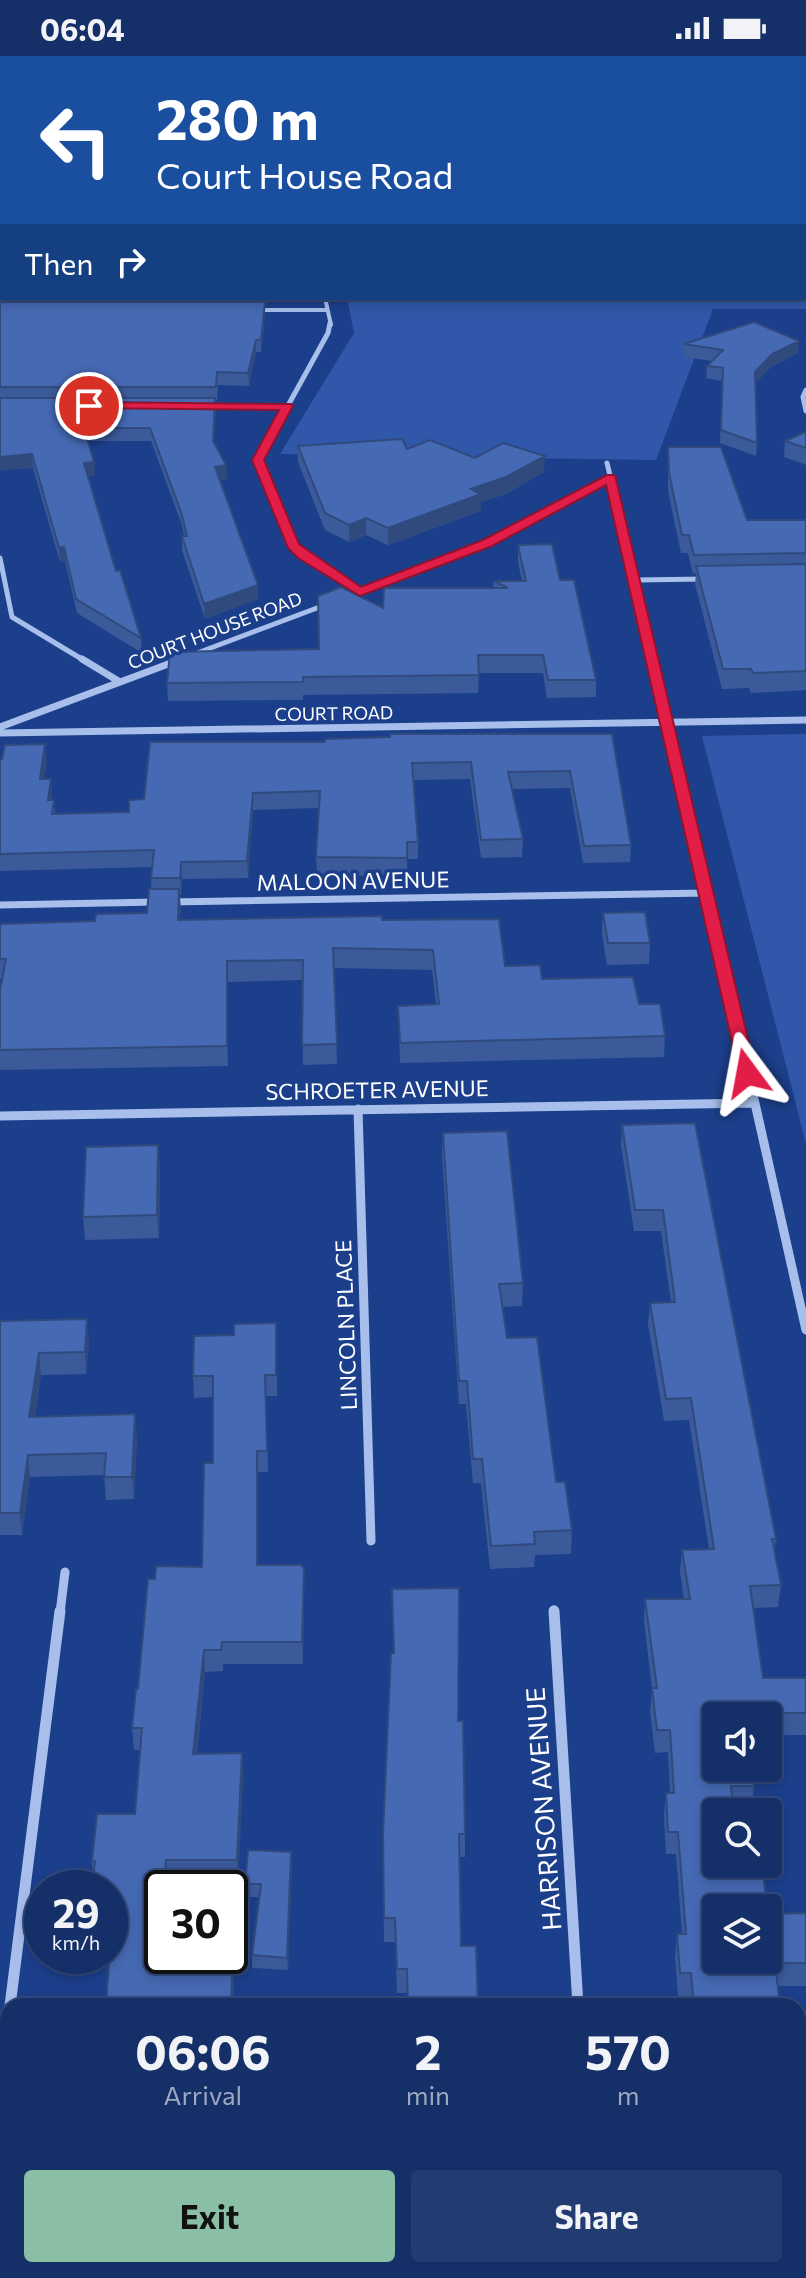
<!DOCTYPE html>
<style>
body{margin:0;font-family:Commissioner,sans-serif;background:#223b71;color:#f1f3f6;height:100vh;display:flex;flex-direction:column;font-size:30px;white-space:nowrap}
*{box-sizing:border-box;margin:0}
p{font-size:26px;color:#9da9c0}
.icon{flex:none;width:44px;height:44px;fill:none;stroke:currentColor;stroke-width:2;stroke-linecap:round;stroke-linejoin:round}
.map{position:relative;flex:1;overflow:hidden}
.drawer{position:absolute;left:0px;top:1942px;width:806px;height:280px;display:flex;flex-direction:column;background:#152f68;border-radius:24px 24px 0 0;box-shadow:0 4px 12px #0003,0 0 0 2px #344a7c}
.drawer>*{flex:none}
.guide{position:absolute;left:0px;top:0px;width:806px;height:244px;box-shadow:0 4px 12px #0003,0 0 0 2px #344a7c;background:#1a4fa0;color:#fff;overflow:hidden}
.buttons{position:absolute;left:702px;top:1646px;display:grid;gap:16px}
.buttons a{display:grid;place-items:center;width:80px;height:80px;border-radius:8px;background:#152f68;box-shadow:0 4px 12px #0003,0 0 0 2px #344a7c;font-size:40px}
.speed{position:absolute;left:24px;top:1814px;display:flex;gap:16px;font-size:40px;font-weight:700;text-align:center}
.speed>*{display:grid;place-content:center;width:104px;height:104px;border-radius:50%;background:#152f68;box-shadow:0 4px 12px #0003,0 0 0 2px #344a7c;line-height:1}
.speed small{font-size:20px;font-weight:400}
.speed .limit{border:4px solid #111;border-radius:12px;background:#fff;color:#111}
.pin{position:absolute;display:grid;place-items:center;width:68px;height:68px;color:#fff;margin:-34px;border:4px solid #fff;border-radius:50%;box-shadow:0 2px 8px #0007}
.me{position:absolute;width:88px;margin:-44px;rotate:347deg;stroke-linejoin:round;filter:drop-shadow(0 0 6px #0008)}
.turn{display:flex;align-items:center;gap:28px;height:168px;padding:0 24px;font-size:36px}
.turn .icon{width:104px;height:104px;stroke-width:2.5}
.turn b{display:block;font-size:56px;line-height:68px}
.then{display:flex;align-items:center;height:76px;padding:0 24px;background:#0003;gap:16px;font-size:30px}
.eta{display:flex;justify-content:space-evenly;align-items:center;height:136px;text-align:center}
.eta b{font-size:48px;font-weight:700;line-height:56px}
.button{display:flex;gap:16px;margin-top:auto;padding:16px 24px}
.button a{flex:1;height:92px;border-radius:8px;background:#8abfa5;color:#111;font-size:32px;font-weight:700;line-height:92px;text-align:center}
.button a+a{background:#223b71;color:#f1f3f6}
.status{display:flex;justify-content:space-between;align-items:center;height:56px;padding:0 40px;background:#152f68;direction:ltr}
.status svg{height:22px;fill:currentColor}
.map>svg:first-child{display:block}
.green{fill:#3057a9}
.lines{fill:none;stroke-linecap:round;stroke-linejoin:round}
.minor-far4{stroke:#a8bfec;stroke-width:4}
.minor-far3{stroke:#a8bfec;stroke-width:5}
.minor-far2{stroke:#a8bfec;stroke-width:7}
.minor-far1{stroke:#a8bfec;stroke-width:9}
.minor{stroke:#a8bfec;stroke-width:11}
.wall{fill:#3b5a9a}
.shaded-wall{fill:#304a7d}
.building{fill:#4569b3;stroke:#304a7d;stroke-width:2}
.route{fill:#e11d48;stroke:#92132f;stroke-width:2}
.labels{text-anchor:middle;stroke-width:7;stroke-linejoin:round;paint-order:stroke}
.far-street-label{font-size:18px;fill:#fff;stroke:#1c3f8b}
.street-label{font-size:22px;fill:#fff;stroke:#1c3f8b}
.near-street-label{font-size:26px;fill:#fff;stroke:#1c3f8b}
</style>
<div class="status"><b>06:04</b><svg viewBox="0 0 49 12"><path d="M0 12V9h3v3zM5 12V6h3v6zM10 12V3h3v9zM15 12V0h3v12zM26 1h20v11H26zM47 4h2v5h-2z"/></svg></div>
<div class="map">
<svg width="806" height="2222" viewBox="0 0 806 2222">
<rect width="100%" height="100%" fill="#1c3f8b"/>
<path class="green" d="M297,0H806V253H713L656,404L280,398L354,277L347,242H804V2Z
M806,678V1088L702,680Z"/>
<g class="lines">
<path class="minor-far4" d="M235,0H290
M325,242L331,269
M257,254H327"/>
<path class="minor-far3" d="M330,267L328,277L258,404L293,489L303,499L360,536
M806,334L803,341L806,355
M208,350H287
M607,407L655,605
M0,502L12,561L85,605
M637,524L705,523
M345,541L488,487L611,421
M192,599L325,549"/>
<path class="minor-far2" d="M82,603L120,626
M655,603L750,1027
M0,671L179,604
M0,677L806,664
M172,846L707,837
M0,849L158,846"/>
<path class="minor-far1" d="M750,1025L806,1274
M358,1053L371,1485
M0,1060L754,1047
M554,1554V1557
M60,1557L65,1516"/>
<path class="minor" d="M554,1555L578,1950
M10,1950L60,1555
M0,2026L8,1964
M595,2214L596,2222"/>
</g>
<path class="wall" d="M0,0H243V2H2V242H267L266,249H265V259L261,296H256L249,330L218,329L217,344H215L214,388L226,409L227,423L220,424L258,543L205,563L182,494V480H184L182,469L151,385H88L95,419L88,420L116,515L141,582L142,597L77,557L65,505L60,506L33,412L0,414Z
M684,288L798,297L771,311L755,327L757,387L756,400L720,387L722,325L706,322L707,310L712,305L684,301Z
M806,376V409L784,401L785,385Z
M298,390L407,393L475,402L544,416L506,438L481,446V455L388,489L366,479L349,486L325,474L298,406Z
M668,391L747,464H806V634L751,637L749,632L722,633L695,528L696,517L693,518L688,497H681L668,435Z
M518,489L560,524L596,624V641L547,642L543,617H479L478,637L303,639V644L168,645L167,627L319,593L383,552L493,532L494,525H522L518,506Z
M612,678L631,789L630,806L583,807L570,732L512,733L523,783L522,801L481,802L470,723L413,724L418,786V803H407V820L317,819L316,801L319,752L253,754L248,822L182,823L181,839H180V864H382L542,923L639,948L665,980L664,1001L400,1007L398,950L436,948L432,914L334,912L337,1008L303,1009L302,924L228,926V1010L0,1014V934L2,923H0V868L95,865L147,857L151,833L152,811L0,815V703L47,705L44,723H51L52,744H54L55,758L129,756L144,743L325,686Z
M603,857L650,887L649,908L607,909L602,878Z
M695,1067L776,1483L774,1495L781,1529L778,1551L753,1552L763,1622H806V1679H768V1660H716L754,1730L751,1753H733L716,1904L806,1857V1930H778L780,1950H690L689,1940H678L675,1901L677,1878H682L676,1798H666L664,1759L666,1737H670L668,1696L655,1697L650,1655L652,1632L644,1565L645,1543H684L680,1516L682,1494L709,1493L689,1364L664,1365L648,1268L650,1247L671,1246L661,1175H634L621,1089L622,1069Z
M443,1077L523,1227L522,1250L503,1251L507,1282L572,1474L571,1498L535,1499L534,1511L490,1513L481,1427H473L466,1348H459L442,1099Z
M160,1111L159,1182L85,1184L83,1161Z
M0,1265L89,1285L86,1318L41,1319L35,1361L137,1380L134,1443L106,1444L104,1419L30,1421L22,1479H0Z
M277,1288V1340H266L268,1416H258V1509L304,1512L303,1608H223V1615L205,1616L197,1698L242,1697L243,1719L238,1826H167L162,1900L233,1898L234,1921L233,1950H106L111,1885L110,1832L93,1819L92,1805L135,1758L140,1694H134L132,1672L155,1523L202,1511L213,1407V1341L194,1342L193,1320Z
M458,1665L465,1778V1801H460L461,1890L407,1937H397L395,1886H384L383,1801Z
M291,1796L288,1914L252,1912V1899L259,1841H246L245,1828Z
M798,1968H806V2031H798Z
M798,2065H806V2166H803L801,2176H798Z"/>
<path class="shaded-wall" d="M265,246V259L261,296V284Z
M256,284V296L249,330L248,317Z
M799,285L798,297L771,311L754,329L755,316L772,298Z
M215,342L216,356L213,399V385Z
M32,398L33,412L0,414V401Z
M545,400L544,416L506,438L481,446V455L388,489V472Z
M94,406L95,419L85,420L84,407Z
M226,409L227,423L215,424V411Z
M366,462V479L349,486V469Z
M64,491L65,505L60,506L59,492Z
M258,529V543L205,563L204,548Z
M45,688L47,705L42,740L40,723Z
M51,723L52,740L50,762L48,744Z
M253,737V754L248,822L247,805Z
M181,806L182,823L181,839L180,822Z
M179,833L181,852L179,884L178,864Z
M227,905L228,926V1010L227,990Z
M158,1089L160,1111L159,1182L157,1159Z
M87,1263L89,1285L86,1318L85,1296Z
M39,1297L41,1319L32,1383L29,1361Z
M135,1358L137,1380L134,1443L132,1421Z
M257,1395L258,1416V1531L257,1509Z
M28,1399L30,1421L22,1479L20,1457Z
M304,1512V1534L303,1608L302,1586Z
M204,1594L205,1616L194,1720L193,1698Z
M242,1697L243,1719L238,1826L237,1804Z
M291,1796L292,1809L288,1914L287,1902Z
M166,1804L167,1832H164Z
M162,1860V1900L159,1899Z
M233,1898L234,1921L233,1950H231Z"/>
<path class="building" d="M0,0H243L242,2H2V236H0Z
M0,246H265L261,284H256L248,317L217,316L216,331H0Z
M754,266L799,285L772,298L755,316L757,387L721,374L723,312L707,310L723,294L684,288Z
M0,342H215L213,385L226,409L215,411L258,529L204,548L182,480H187L181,456L150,372H84L94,406L84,407L116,515L120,514L141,582L76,543L64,491L59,492L32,398L0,401Z
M806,376V392L785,385Z
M402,383L407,393L430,384L475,402L503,387L545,400L506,421L471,433L481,438L388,472L366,462L349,469L325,457L298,390Z
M668,391H721L747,464H806V497L694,499L689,479H682L669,417Z
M552,488L560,524H574L596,624H548L543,599H478L479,619L303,621V626L167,627L170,596L319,593L318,540L341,531L383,552L384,532H508L494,525H526L518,489Z
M806,508V615L753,617L751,613H723L696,510Z
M390,678H612L631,789L584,790L570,715L508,716L523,783L481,784L471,706L412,707L418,786H407V802L316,801L320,735L253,737L247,805L181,806L180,822H151L154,794L0,798V703H2L5,689L45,688L40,723H51L48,744H54L52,758L129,756V744L144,743L150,686H325V683L390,681Z
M149,833H179L178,864L382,860V864L499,863L505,910L540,909L542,923L633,921L639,948H660L665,980L400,987L398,950L439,948L433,894L333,892L337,988L302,989L303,904L227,905V990L0,994V934L6,903H0V868L95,865L96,858L147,857Z
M645,856L650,887H608L603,857Z
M695,1067L776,1483H772L781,1529L750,1530L763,1622H806V1657H747V1660H716V1712H752L754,1730H731L733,1756H716V1808H762L767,1852H716V1904H768V1858L806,1857V1907H775L780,1950H694L691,1917H680L677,1878H686L678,1776H668L666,1737H674L670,1674H657L652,1632H657L645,1543H690L682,1494L714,1493L691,1342L666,1343L650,1247L675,1246L663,1154H635L622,1069Z
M507,1075L523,1227L499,1228L507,1282L537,1281L556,1426H565L572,1474L534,1476L535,1488L491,1490L482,1403H473L467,1325H459L443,1077Z
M158,1089L157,1159L83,1161L86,1091Z
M87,1263L85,1296L39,1297L29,1361L135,1358L132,1421H104L106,1397L28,1399L20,1457H0V1265Z
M276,1267V1319H265L267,1395H257V1509H301L304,1512L302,1586H222L221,1594H204L193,1698L242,1697L237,1804H166L164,1832H162V1860L159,1899L230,1900V1898H233L231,1950H106L112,1862H110V1832H92L95,1805H92L97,1758H135L142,1672H132L136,1633H138L148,1523H155L156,1510L202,1511L204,1407H213V1320H193L194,1280L234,1279V1268Z
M459,1532L458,1665H463L465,1778H459L461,1890H476L478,1950H408L407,1913H397L395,1862H384L383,1778L391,1597H394L392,1533Z
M248,1794L291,1796L287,1902L252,1899L261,1828H245Z
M798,1968H806V2008L798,2009Z
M798,2065H806V2143H803L804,2154H798Z"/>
<path class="route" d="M89,346L291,348L293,350L264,404L299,488L361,531L483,484L607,419H615L756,1017L754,1020L747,1022L739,1017L606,429L492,490L360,540L298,502L288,492L252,404L279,354L84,352V347Z"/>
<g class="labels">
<g class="far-street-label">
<text transform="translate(215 575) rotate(-21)" y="6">COURT HOUSE ROAD</text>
<text transform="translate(334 658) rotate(-1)" y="6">COURT ROAD</text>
</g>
<g class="street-label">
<text transform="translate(353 825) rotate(-1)" y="8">MALOON AVENUE</text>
<text transform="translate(377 1034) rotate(-1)" y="8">SCHROETER AVENUE</text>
<text transform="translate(346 1269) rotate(-92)" y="8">LINCOLN PLACE</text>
</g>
<g class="near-street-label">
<text transform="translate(544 1753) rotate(-94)" y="9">HARRISON AVENUE</text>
</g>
</g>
</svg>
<div class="buttons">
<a><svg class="icon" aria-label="sound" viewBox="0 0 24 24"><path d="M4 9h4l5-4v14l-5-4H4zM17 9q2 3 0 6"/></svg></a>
<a><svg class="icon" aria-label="search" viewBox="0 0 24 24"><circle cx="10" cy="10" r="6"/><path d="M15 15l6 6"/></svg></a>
<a><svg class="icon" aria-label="layers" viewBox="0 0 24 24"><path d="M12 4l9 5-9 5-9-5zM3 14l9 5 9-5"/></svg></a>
</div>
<div class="speed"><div>29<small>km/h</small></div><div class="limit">30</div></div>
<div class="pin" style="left:89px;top:350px;background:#d93025"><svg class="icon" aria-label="arrive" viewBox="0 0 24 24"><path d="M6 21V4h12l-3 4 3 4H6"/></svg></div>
<svg class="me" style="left:747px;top:1017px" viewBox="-20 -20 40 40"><path d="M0-17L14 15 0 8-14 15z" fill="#e11d48" stroke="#fff" stroke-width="4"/></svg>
<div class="guide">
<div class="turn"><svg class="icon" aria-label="left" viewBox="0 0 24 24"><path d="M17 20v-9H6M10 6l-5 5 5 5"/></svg><div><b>280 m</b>Court House Road</div></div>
<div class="then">Then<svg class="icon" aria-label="right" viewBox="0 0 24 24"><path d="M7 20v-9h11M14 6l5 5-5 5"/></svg></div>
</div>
<section class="drawer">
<div class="eta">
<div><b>06:06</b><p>Arrival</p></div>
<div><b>2</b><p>min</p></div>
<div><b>570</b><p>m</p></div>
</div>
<div class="button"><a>Exit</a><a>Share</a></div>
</section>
</div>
